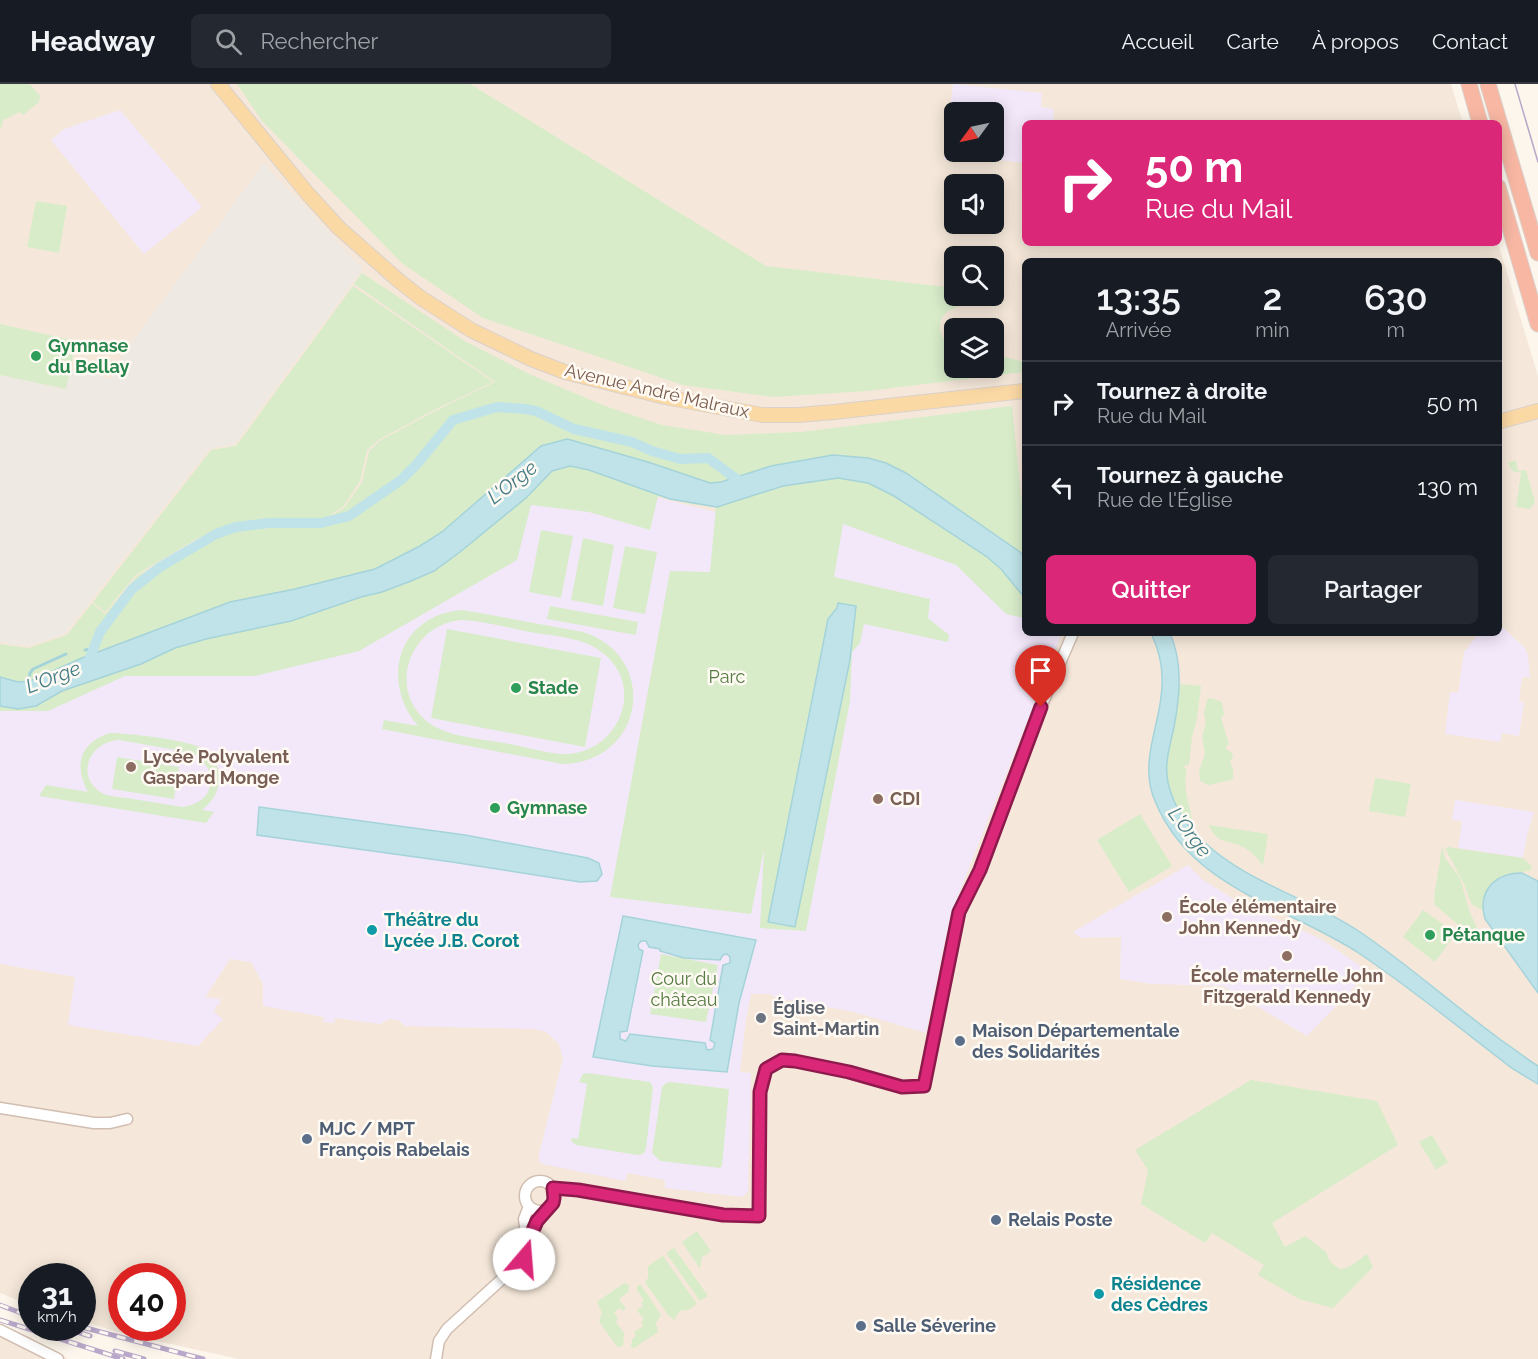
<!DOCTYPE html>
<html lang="fr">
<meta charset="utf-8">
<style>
body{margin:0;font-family:Raleway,sans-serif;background:#242831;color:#f1f3f6;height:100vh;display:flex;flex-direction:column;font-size:22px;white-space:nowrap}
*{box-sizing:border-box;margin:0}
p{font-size:20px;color:#9ea1a6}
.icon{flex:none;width:33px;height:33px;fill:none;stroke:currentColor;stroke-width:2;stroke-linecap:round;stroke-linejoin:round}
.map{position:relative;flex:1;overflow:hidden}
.drawer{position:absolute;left:1022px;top:174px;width:480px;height:378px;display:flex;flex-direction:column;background:#171b24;border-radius:9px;box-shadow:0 3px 15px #0003}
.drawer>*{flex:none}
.top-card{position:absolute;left:1022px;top:36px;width:480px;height:126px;border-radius:9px;box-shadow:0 3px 15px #0003;background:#db2777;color:#fff;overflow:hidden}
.needle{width:39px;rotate:237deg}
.buttons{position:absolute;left:944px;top:18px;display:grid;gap:12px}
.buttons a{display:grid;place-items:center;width:60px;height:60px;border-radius:9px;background:#171b24;box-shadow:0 3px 15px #0003;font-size:30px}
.speed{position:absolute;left:18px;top:1179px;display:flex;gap:12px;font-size:30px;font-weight:700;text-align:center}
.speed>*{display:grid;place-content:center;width:78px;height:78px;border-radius:50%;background:#171b24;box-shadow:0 3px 15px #0003;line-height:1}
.speed small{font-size:15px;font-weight:400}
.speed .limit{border:9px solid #d22;background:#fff;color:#111}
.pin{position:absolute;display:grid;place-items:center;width:51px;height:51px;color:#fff;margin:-62px -26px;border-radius:50% 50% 50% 0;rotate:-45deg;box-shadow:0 0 6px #0007}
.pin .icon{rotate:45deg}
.me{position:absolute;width:66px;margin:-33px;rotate:18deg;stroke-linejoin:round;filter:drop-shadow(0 0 4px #0008)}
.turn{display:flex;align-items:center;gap:21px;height:126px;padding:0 24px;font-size:27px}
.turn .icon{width:78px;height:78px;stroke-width:2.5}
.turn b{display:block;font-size:42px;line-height:51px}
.eta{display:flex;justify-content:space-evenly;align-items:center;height:102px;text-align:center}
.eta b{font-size:36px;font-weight:600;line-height:42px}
.primary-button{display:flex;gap:12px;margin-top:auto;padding:12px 24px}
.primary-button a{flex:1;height:69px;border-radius:9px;background:#db2777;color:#fff;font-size:24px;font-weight:600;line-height:69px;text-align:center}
.primary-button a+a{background:#242831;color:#f1f3f6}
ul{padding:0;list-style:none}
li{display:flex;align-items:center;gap:18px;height:84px;padding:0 24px;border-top:2px solid #363941}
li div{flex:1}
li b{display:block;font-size:22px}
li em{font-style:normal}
header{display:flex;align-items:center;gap:36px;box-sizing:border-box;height:84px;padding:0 30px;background:#171b24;border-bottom:2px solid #363941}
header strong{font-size:28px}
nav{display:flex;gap:33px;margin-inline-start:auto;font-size:21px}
.search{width:420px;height:54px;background:#242831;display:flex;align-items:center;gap:15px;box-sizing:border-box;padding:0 21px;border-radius:9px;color:#9ea1a6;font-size:22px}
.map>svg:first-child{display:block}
.residential{fill:#f5e8da;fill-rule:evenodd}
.industrial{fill:#efe9e4}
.education{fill:#f3e8fa;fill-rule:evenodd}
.green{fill:#d8ecc9;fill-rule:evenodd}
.water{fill:#bfe3e8;stroke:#a5d3da;stroke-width:1.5;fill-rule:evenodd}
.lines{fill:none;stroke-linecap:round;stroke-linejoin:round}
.stream{stroke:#a5d3da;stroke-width:3}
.canal{stroke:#bfe3e8;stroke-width:10}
.minor-casing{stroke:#d1beb0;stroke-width:13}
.major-casing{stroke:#dad1cd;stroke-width:16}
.highway-casing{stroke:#dad1cd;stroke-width:17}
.minor{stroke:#fff;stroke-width:10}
.major{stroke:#fbd9a5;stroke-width:14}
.highway{stroke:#f7b7a3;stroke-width:15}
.tram{stroke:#b9a8c9;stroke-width:1.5}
.rail-casing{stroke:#b9a8c9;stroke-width:5}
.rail{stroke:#fffaf3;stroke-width:3;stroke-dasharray:9;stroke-linecap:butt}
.route-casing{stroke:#8e194d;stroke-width:15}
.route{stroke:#db2777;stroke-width:10}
.leisure-dot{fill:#2e9e5b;stroke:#fffaf3;stroke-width:2}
.education-dot{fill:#8d6e63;stroke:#fffaf3;stroke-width:2}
.culture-dot{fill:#0f9aa8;stroke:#fffaf3;stroke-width:2}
.worship-dot{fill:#6b7280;stroke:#fffaf3;stroke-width:2}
.service-dot{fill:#5c6f8a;stroke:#fffaf3;stroke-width:2}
.labels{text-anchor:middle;stroke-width:5;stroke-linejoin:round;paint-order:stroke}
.leisure-label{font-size:18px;font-weight:bold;fill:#27864d;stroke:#fffaf3;text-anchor:start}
.street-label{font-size:18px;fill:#7a5c4d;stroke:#fffaf3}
.park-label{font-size:18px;fill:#537a41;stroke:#fffaf3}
.education-label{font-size:18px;font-weight:bold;fill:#785e54;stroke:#fffaf3;text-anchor:start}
.culture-label{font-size:18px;font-weight:bold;fill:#0d838f;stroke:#fffaf3;text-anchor:start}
.worship-label{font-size:18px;font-weight:bold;fill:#5b616d;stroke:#fffaf3;text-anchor:start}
.service-label{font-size:18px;font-weight:bold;fill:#4e5e75;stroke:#fffaf3;text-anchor:start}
.water-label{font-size:20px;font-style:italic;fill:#437c86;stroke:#fffaf3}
</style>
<header>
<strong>Headway</strong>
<div class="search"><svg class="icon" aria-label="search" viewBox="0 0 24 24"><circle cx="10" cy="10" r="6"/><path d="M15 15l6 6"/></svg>Rechercher</div>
<nav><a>Accueil</a><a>Carte</a><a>À propos</a><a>Contact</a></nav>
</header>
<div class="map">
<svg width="1538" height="1275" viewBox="0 0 1538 1275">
<rect width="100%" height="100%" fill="#fdf6ec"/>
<path class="residential" d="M0,0H1451L1463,39H1024V159H1498L1538,292V1275H239L116,1248L83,1237L82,1192H32L31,1221L0,1209ZM954,28H993V68H954ZM954,100H993V140H954ZM954,172H993V212H954ZM1024,177H1498V549H1024ZM954,244H993V284H954ZM122,1192H172V1244H122Z
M0,1241L28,1252L68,1275H0Z"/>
<path class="industrial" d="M264,79L363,185L234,361L210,364L65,550L28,562L0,558V291L65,305L70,288L76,286L112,295L116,280Z"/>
<path class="education" d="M953,0L1042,9L1041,23L1054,25L1053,39H1024V79L956,71L955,77L944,75ZM993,28V68H954V28Z
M120,26L202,123L144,170L51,56L64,45Z
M550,394L647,411L716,428L783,402L1024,490V549H1062L950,832L926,949L854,928L777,914L769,910H751L746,935L740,988L751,989L748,1107L743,1113L665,1104V1096L627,1089L625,1097L542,1080L539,1076V1071L563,974L558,959L546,948L535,945L405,942L398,936L389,935L380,940L335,934L334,939L323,938L324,933L263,922V900L251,878L230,875L205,913L221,915L219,921L216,922L214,928L223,935L198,962L68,941L75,893L0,880V608Z
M1499,540L1525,564L1528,572L1530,593H1522L1519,617L1524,619L1519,652L1502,649L1500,658L1445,650L1450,608L1458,609L1464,568L1479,549H1498Z
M1455,716L1534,728L1528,747L1523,774L1458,764L1462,737L1452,736Z
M1188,781L1203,796L1240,819L1321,855L1369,888L1307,952L1223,902L1153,900L1120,895L1121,853L1081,854L1073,848Z"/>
<path class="green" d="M0,0H30L40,12L39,18L23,31L20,28L3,36L2,43L0,44Z
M237,0H470L766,182L954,204V212H991L990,216C973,220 939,220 940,244C940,253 947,259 954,262V284H993V270L1024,278V288L867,307L774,313L683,301L483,234L403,180L262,37Z
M36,117L67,122L59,169L27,163Z
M362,189L465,257L529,290L605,322L662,341L726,351L801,348L1012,322L1024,442V534L1006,530L956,481L843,440L834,493L930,515L928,534L949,551L948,558L864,540L860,559L852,568L850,617L806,847L760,844L764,765L751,830L610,813L670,487L710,488L716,423L691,420L658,412L650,446L589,428L531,421L517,476L359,567L255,592H125L48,627H0V560L28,564L67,551L92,519L105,530L137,492L197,456L236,443L265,437H323L344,424L362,398L369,367L381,356L437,326L495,298L354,200ZM837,524L853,540L850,576L795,843L768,838L828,535Z
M353,202L493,298L436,325L380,355L367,366L360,397L343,423L322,436L265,435L236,441L196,455L136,491L105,528L93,518L211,366L236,362Z
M0,240L76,257L66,305L0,291Z
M1516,376L1518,387L1526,386L1535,418L1530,425L1516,423L1521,389L1512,387L1508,379Z
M541,446L573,452L561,514L529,508Z
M583,454L614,461L603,522L571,516Z
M625,462L657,468L645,530L613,524Z
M550,522L638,538L636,551L547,535Z
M463,526L583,548C661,573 644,679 562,680L382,645L384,636L418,642C379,596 399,530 463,526ZM462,536C483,537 505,543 525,547C549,552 580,552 600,567C648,600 619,671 563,670C545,669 527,663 509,660C485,655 453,654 432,641C385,610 408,540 462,536Z
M447,545L601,574L585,663L431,634Z
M1179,600L1201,602L1197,635L1192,653L1189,681L1186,680L1184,684L1187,685C1181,706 1193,726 1193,746C1185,735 1177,724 1171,710C1163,689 1168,668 1173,646C1177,631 1178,615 1179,600Z
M1210,614L1222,618L1224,631L1221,634L1229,660L1225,664L1232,669L1233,673L1230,677L1233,686V694L1231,696L1209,701L1200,697L1199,687L1205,670L1202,652L1206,639L1204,629L1207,616Z
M110,649C127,649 188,656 201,664C212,670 219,681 219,694C219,708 213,717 202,726L214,728L206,739L39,712L46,701L88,708C74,681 79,659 110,649ZM119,656L193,669C220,686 216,719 182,723C164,720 146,717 127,714C120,713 111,713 104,710C74,695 88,658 119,656Z
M117,673L179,683L174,715L112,705Z
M1375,694L1411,700L1405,733L1369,727Z
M1140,730L1172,782L1129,808L1097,756Z
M1209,741L1268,750L1263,782C1258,774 1250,766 1241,762C1226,755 1217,761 1209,741Z
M1442,763L1445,774L1460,794L1470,829L1481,852L1462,844L1435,821L1434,814Z
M1448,763L1523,774L1532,783L1530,787C1524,787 1521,789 1516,789C1495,792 1484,805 1483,826L1473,821L1470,817L1465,802L1445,764Z
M1423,826L1456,849L1435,878L1403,853Z
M661,870L718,881L706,938L650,930Z
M588,989L650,998L653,1003L646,1065L643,1070L638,1071L576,1061L572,1058L571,1054L578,1055L587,1000L579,998L583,990Z
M1251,996L1377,1017L1398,1061L1272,1139L1285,1163L1305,1152L1326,1168L1330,1178L1340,1185L1349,1183L1367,1170L1373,1183L1333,1224L1299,1215L1258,1191L1264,1181L1212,1149L1205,1159L1141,1120L1148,1086L1135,1066Z
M671,998L729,1005L722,1082L720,1084L660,1077L652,1069L662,1003L666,999Z
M1432,1051L1448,1078L1436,1086L1419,1058Z
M697,1147L711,1167L702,1173L700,1185L682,1158Z
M674,1164L708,1212L700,1217L666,1169Z
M663,1172L697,1220L688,1226L680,1227L674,1236L668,1231L645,1198L648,1194V1182Z
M624,1199L629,1201L628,1208L619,1215L626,1225L623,1227L620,1224L614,1228L618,1235L616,1238L624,1249L623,1262L617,1263L599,1237L602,1229L597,1218Z
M641,1201L661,1231L656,1239L658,1248L634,1264L631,1263L632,1255L636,1252L634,1248L643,1242L641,1238L644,1236L637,1226L643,1222L641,1219L644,1217L637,1206V1202Z"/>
<path class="water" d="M567,355L648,378L710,399L721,398L771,382L833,371L868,374L886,379L906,389L1020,468L1024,473V513L1001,485L986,472L894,412L868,399L838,394L783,402L717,423L670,415L589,386L570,382L552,387L526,414L460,468L434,487L411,497L382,508L361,513L291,537L206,555L175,564L141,580L62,607L36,622L18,625L0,622V593L18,598L30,597L82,574L230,518L295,505L375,485L420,462L442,448L541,362Z
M838,519L856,522L850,576L795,843L768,838L828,535L837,524Z
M1151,549H1170C1183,579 1180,611 1174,643C1169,666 1162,685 1171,709C1177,727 1190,745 1204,758C1249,800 1310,814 1360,848C1409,881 1453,921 1501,956C1513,964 1525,974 1538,982V1000L1513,985C1462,946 1411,904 1357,868C1286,822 1190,804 1155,717C1137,675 1164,636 1162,593C1162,578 1157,562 1151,549Z
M259,723L465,751L588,774L599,779L602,790L597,797L580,798L452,778L257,751Z
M1522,789L1538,797V909L1485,835C1477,807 1495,789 1522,789Z
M623,832L756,856L739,919L727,988L652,982L593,973ZM641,857H646L649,863L660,865V867L684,874L720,876L723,871L727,870L730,873V879L723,881L710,956L715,959L713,965L707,966L705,959L630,950L626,957L620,955V948L627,947L643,867L639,865L638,861Z"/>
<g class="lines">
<path class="stream" d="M85,566L92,565
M28,600L30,589L33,585L66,570"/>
<path class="canal" d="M88,579L100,548L132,505L160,483L216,450L236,443L269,439H321L349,432L401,396L417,380L453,336L497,323L525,325L536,327L574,345L632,358L652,367L680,375L708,374L742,399"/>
<defs>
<path id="minor" d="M0,1024L94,1039H110L127,1035
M525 1112a15 15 0 1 1 30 0a15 15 0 1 1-30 0Z
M553,1104L578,1106L723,1131L759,1132L760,1008L766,985L781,976L795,977L854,989L902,1003L924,1002L959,828L980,786L1041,623L1073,549
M527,1159L524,1135L529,1122
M0,1246L58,1275
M436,1275L439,1257L447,1245L524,1175C528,1156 535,1141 546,1126"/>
<path id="major" d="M218,0L308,110L339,144L398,196L421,214L471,246L531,275L565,288L665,313L762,331H798L834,328L1024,307
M1498,338L1538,327"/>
<path id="highway" d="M1469,0L1480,39
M1488,0L1538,169
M1498,103L1538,240"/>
</defs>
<use href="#minor" class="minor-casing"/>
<use href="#major" class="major-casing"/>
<use href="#highway" class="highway-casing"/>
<use href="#minor" class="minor"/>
<use href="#major" class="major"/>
<use href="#highway" class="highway"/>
<path class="tram" d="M1515,0L1538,78"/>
<defs>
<path id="rail" d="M0,1221L32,1233
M0,1236L123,1275
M82,1243L203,1275
M65,1244L90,1252
M115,1267L144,1275"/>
</defs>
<use href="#rail" class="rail-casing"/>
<use href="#rail" class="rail"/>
</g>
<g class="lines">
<defs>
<path id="route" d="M524,1175L527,1160L537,1137L553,1119L554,1114L553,1104L578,1106L723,1131L759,1132L760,1008L766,985L782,976L795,977L849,988L902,1003L924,1002L959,828L980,786L1041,623"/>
</defs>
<use href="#route" class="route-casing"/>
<use href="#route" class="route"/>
</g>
<g class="leisure-dot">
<circle cx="36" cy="272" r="6"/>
<circle cx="516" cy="604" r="6"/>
<circle cx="495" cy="724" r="6"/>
<circle cx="1430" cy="851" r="6"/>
</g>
<g class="education-dot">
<circle cx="131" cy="683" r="6"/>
<circle cx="878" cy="715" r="6"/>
<circle cx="1167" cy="833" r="6"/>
<circle cx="1287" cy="872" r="6"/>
</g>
<g class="culture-dot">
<circle cx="372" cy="846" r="6"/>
<circle cx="1099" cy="1210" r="6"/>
</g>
<circle class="worship-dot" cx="761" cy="934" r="6"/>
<g class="service-dot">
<circle cx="960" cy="957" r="6"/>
<circle cx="307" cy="1055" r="6"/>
<circle cx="996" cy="1136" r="6"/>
<circle cx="861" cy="1242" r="6"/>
</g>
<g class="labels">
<g class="leisure-label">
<text x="48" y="268">Gymnase<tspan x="48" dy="21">du Bellay</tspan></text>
<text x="528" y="610">Stade</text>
<text x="507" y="730">Gymnase</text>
<text x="1442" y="857">Pétanque</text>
</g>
<g class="street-label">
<text transform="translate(657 307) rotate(13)" y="6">Avenue André Malraux</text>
</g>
<g class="park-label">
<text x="727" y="599">Parc</text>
<text x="684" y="901">Cour du<tspan x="684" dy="21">château</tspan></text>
</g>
<g class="education-label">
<text x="143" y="679">Lycée Polyvalent<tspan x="143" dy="21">Gaspard Monge</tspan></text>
<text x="890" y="721">CDI</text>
<text x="1179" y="829">École élémentaire<tspan x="1179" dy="21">John Kennedy</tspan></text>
<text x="1287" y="898" text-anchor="middle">École maternelle John<tspan x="1287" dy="21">Fitzgerald Kennedy</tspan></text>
</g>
<g class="culture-label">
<text x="384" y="842">Théâtre du<tspan x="384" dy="21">Lycée J.B. Corot</tspan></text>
<text x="1111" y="1206">Résidence<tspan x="1111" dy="21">des Cèdres</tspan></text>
</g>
<g class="worship-label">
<text x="773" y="930">Église<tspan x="773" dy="21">Saint-Martin</tspan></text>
</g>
<g class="service-label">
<text x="972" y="953">Maison Départementale<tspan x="972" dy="21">des Solidarités</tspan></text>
<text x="319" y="1051">MJC / MPT<tspan x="319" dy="21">François Rabelais</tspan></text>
<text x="1008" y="1142">Relais Poste</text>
<text x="873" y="1248">Salle Séverine</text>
</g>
<g class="water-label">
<text transform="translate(512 398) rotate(-38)" y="7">L'Orge</text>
<text transform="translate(53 593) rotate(-21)" y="7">L'Orge</text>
<text transform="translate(1190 748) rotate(53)" y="7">L'Orge</text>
</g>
</g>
</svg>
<div class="buttons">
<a><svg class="needle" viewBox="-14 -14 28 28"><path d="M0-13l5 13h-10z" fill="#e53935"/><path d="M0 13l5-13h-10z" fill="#9ea1a6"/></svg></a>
<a><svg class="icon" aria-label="sound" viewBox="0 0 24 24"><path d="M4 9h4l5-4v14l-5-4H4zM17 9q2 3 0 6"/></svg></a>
<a><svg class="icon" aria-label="search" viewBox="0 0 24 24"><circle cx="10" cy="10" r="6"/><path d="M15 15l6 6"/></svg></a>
<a><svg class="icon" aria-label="layers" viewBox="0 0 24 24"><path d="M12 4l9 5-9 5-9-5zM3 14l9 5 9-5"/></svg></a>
</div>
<div class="speed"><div>31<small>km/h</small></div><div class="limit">40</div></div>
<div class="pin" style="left:1041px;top:623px;background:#d93025"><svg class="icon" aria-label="arrive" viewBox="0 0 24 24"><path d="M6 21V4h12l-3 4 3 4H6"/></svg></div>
<svg class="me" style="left:524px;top:1175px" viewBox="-20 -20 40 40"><circle r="19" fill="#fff"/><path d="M0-13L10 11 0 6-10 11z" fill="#db2777"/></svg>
<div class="top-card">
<div class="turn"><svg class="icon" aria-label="right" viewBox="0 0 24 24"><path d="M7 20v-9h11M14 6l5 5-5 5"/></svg><div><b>50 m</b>Rue du Mail</div></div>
</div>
<section class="drawer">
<div class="eta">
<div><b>13:35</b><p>Arrivée</p></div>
<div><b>2</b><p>min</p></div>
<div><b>630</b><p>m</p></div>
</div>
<ul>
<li><svg class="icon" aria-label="right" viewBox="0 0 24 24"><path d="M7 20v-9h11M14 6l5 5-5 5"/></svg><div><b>Tournez à droite</b><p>Rue du Mail</p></div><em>50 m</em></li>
<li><svg class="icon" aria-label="left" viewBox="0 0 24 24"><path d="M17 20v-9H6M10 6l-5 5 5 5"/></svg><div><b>Tournez à gauche</b><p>Rue de l'Église</p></div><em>130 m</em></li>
</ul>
<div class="primary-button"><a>Quitter</a><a>Partager</a></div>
</section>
</div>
